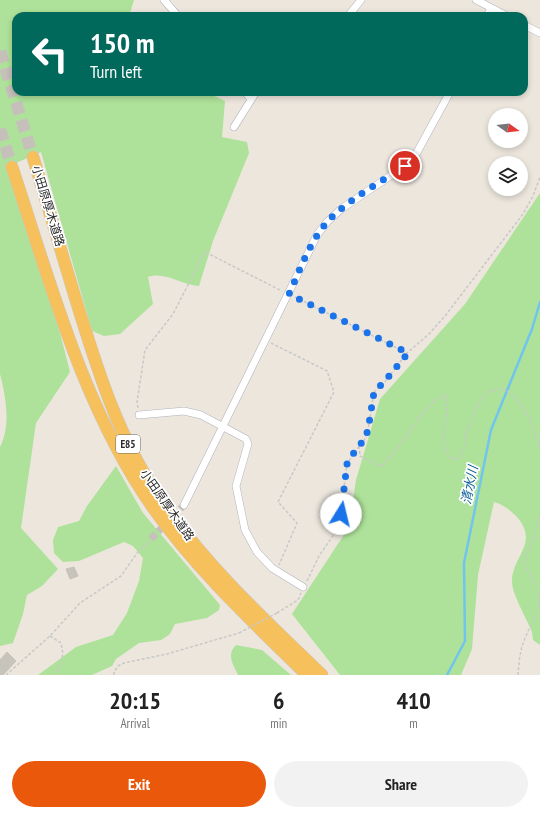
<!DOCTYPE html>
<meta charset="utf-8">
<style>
body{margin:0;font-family:"PT Sans Narrow","Noto Sans JP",sans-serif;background:#f2f2f2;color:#222;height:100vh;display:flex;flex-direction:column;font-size:15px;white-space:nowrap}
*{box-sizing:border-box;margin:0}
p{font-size:13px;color:#767676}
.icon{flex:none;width:22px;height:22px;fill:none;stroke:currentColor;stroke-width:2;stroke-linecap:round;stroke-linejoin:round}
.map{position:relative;height:675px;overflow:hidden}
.sheet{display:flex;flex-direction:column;background:#fff;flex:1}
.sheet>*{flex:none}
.guide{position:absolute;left:12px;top:12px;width:516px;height:84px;border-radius:12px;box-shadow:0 2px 6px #0003;background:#00695c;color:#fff;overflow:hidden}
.needle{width:26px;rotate:104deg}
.buttons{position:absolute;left:488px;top:108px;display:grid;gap:8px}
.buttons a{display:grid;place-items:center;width:40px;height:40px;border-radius:50%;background:#fff;box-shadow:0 2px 6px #0003;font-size:20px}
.pin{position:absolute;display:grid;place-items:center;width:34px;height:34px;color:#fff;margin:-17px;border:2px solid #fff;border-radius:50%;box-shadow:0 1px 4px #0007}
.me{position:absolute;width:44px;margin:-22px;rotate:9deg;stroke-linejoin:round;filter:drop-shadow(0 0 3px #0008)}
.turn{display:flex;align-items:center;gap:14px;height:84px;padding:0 12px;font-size:18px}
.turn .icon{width:52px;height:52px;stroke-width:2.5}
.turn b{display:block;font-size:28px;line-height:34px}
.eta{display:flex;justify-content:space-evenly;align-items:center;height:68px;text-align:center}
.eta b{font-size:24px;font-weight:700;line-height:28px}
.cta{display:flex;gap:8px;margin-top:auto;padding:8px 12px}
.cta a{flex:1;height:46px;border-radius:24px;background:#ea580c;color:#fff;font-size:16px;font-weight:700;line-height:46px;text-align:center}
.cta a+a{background:#f2f2f2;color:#222}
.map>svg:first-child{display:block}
.green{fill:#aee29a}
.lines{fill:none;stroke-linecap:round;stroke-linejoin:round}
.stream{stroke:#71c5ed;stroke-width:2.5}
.building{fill:#c7c4bb;stroke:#c8c2b6}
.minor-tunnel{stroke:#c5c0b9;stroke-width:7;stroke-dasharray:7 3.5;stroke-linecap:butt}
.trunk-tunnel{stroke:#c5c0b9;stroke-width:12;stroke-dasharray:12 6;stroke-linecap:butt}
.minor-casing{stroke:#b0b2be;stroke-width:8}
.trunk-casing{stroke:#c8c8c8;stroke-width:13}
.path{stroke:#c8c8c8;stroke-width:1.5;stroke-dasharray:3 2;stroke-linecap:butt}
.minor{stroke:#fff;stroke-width:7}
.trunk{stroke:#f6c05c;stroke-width:12}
.path-bridge{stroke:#c8c8c8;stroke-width:1.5;stroke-dasharray:3 2;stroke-linecap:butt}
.route{stroke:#1a73e8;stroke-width:7;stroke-dasharray:0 12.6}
.labels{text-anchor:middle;stroke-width:3.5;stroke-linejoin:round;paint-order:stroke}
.shield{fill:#fff;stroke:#6a6a6a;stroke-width:1}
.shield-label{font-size:11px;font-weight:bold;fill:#2a2a2a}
.street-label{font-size:12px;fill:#2a2a2a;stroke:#fff}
.water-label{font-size:13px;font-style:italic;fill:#0f629a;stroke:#fff}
</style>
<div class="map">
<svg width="540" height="675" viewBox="0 0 540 675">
<rect width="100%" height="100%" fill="#ece6dd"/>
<path class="green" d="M0,0H134L129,16H16V92H206L225,101L222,137L247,142L249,153L213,241L199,286C181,285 165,271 148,277L153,304L120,334L104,336L92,331L41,152L7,167L60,333L70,372L36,423L21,528L58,569L42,586L27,595L23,614L13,643L0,646V447C11,426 6,397 0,374Z
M540,193V645L533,640L532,632C527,619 513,596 512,583C511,556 540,544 517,517C510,510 504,505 494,502L478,575L472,649L461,675H340L292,614L349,527L356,480L380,399L465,304Z
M116,466L143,513L220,605L219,610L207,618L175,624L170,634L161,640L139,643L116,659L112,666L92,675H38L76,647L113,635L127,613L139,581L143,558L133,546L124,542L79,561L63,562L54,553L53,540L58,527L79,521L87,506Z
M236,645L262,650L291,675H238C233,664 226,655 236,645Z"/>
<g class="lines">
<path class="stream" d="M447,675L465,641L464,563L491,430L532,329L540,302"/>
</g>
<path class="building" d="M74,567L78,576L70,579L66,569Z
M7,652L16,661L3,675H0V660Z"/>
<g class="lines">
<path class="minor-tunnel" d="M151,539L184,505"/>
<path class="trunk-tunnel" d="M0,51L33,157
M0,129L12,167"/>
<defs>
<path id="minor" d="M164,0L178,16
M476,0L507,16
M348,16L361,0
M487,16L491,8
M524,25L540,33
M245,92L251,99
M234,127L256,92
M139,415L184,411L201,415L246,439L248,444L236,486L245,530L257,552L272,568L303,587
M184,505L317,235L327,222L341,209L405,166L415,156L450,92"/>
<path id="trunk" d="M33,157C47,204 61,250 75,297C97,369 119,441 163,503C207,567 266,621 322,675
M12,167C50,281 83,409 154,509C197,570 253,622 307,675"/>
</defs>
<use href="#minor" class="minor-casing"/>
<use href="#trunk" class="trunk-casing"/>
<path class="path" d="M295,297L407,353
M271,343L327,371L334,392L278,502L297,523L279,565
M138,408L137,402L145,350L173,314L205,252L282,291
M359,446L360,456L381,467C389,458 397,449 404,440C416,423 425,403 446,395C451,415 434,442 452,459H459L464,449L466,432L477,406L488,392L502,388C525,399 533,427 540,450
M307,581L319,556L339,527L347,464L359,446L364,441L368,430L374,392L384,383L407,353L429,334L445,316L523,214L533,196L540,177
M277,613L298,600L301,593
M50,636L61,643L63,654L56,675
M6,675L50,636L80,603L121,576L137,553L151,539
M114,675V672L118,666L124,663L167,654L239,633
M518,675C519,662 520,648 526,636C530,625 538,617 539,605C540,591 529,574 524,561L534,537L540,515"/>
<use href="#minor" class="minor"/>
<use href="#trunk" class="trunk"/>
<path class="path-bridge" d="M239,633L277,613"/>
</g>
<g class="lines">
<path class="route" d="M341,514L347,464L358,446L364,441L368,430L374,392L384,382L408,353L289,294C300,270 310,241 328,221C349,199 379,183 405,166"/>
</g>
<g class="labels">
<rect class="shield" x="116" y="435" width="24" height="18" rx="3"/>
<g class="shield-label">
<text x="128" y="448">E85</text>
</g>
<g class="street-label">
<text transform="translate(48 206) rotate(73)" y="4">小田原厚木道路</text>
<text transform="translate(167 505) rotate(55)" y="4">小田原厚木道路</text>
</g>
<g class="water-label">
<text transform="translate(469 485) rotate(-79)" y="5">清水川</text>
</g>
</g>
</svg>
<div class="buttons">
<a><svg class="needle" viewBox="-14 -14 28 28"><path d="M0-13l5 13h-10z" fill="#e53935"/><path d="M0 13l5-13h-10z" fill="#767676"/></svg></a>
<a><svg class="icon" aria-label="layers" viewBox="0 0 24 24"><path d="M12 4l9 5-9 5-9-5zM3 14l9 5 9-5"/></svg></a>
</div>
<div class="pin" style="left:405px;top:166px;background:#d93025"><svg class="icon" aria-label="arrive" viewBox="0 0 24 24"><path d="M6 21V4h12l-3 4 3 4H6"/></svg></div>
<svg class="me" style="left:341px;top:514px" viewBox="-20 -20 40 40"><circle r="19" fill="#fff"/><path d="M0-13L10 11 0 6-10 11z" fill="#1a73e8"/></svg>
<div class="guide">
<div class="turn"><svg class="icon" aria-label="left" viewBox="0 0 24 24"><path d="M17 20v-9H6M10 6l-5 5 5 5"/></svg><div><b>150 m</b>Turn left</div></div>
</div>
</div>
<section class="sheet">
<div class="eta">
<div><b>20:15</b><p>Arrival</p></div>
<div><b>6</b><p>min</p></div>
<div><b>410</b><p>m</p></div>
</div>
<div class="cta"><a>Exit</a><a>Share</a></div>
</section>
